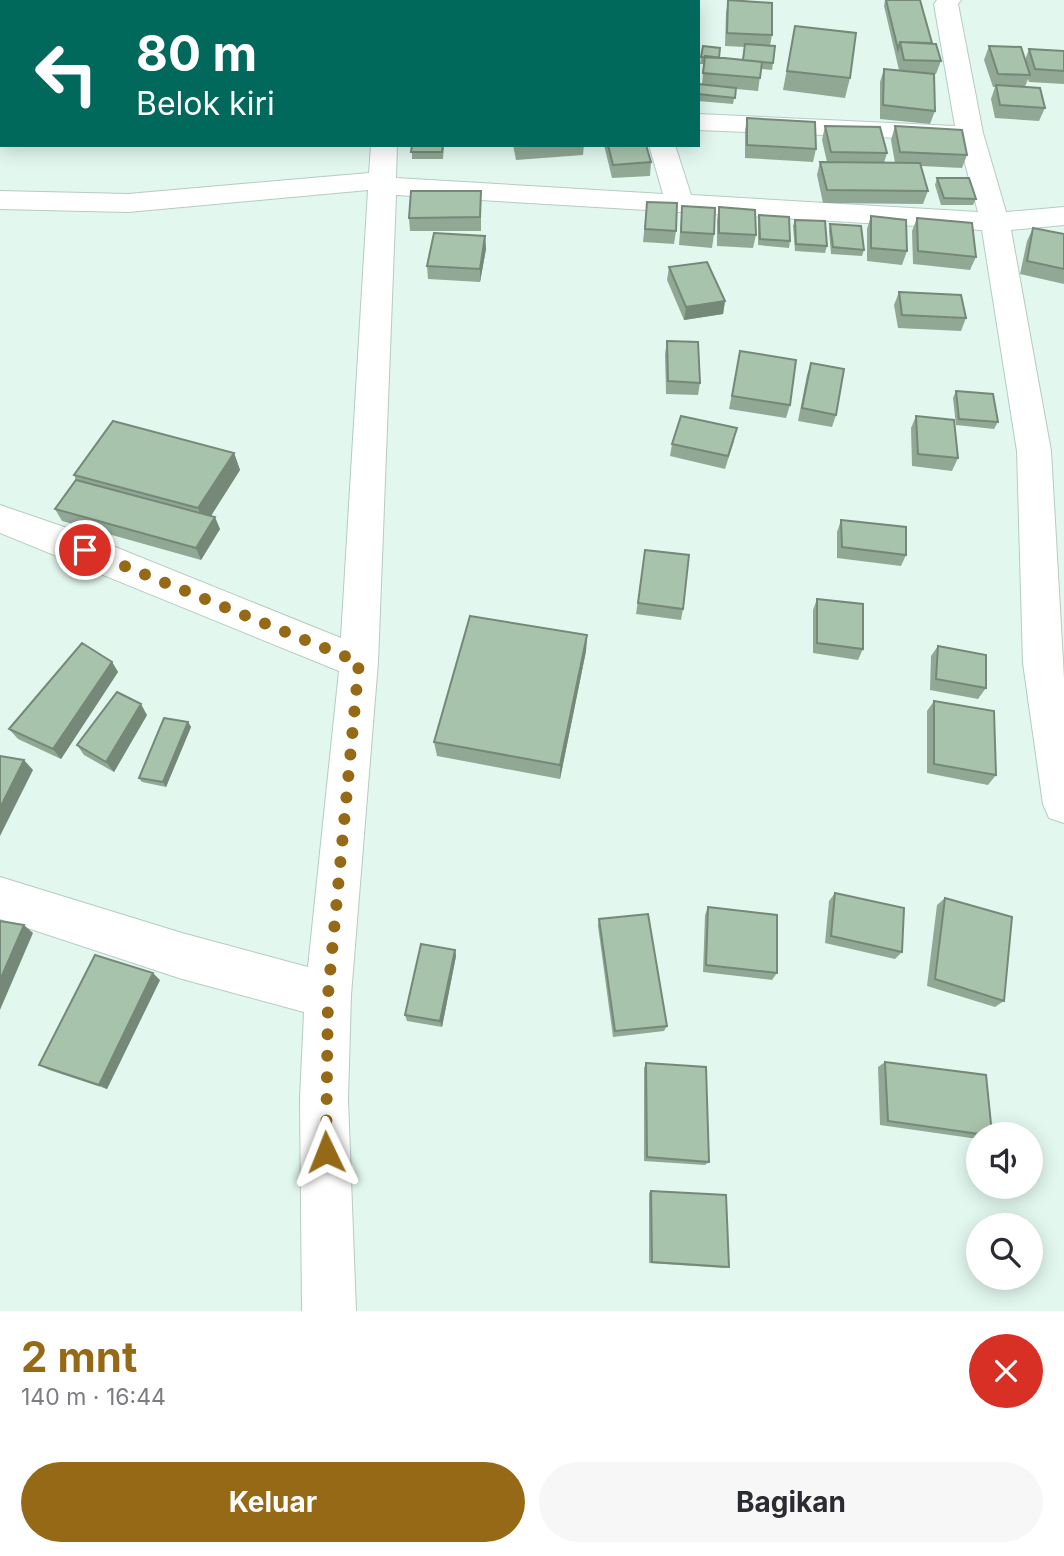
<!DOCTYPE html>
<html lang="id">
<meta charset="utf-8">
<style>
body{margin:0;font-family:Inter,sans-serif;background:#f7f7f7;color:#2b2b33;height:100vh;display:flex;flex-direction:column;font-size:26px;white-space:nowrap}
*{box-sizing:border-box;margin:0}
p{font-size:23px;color:#7c7c81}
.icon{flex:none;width:38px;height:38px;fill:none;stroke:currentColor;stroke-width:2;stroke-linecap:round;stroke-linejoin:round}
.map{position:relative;height:1311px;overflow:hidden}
.sheet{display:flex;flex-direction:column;background:#fff;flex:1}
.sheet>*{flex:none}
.guide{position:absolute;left:0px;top:0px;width:700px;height:147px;box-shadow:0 4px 18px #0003;background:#00695c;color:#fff;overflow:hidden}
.tools{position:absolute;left:966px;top:1122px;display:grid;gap:14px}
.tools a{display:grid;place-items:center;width:77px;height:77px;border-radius:50%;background:#fff;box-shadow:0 4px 18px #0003;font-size:35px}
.pin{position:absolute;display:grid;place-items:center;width:60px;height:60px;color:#fff;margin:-30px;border:4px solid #fff;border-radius:50%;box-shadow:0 2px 7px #0007}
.me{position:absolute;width:77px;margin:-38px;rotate:358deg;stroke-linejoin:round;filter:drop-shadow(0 0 5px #0008)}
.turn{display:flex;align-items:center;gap:24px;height:147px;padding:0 21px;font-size:32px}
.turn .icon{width:91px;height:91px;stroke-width:2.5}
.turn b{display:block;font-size:49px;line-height:60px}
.round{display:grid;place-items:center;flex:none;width:74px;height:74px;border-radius:37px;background:#f7f7f7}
.headline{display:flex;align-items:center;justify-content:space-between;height:119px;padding:0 21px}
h1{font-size:42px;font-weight:700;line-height:52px;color:#956916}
.primary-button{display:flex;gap:14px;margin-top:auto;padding:14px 21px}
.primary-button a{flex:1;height:80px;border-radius:42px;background:#956916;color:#fff;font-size:28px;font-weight:700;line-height:80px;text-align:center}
.primary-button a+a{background:#f7f7f7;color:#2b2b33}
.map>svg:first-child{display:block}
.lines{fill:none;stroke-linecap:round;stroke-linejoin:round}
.minor-casing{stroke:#b6cbc2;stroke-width:2}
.minor{fill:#fff;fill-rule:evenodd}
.wall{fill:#90a894}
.shaded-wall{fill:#768878}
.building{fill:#a8c3ac;stroke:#768878;stroke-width:2}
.route{stroke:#956916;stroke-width:12;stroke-dasharray:0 21.6}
</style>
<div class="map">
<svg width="1064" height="1311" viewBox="0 0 1064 1311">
<rect width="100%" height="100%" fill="#e2f8ef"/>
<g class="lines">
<defs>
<path id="minor" d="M387,0H411V2H387Z
M937,0H961L958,4L983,133L1006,212L1064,207V225L1011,230L1051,451L1064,679V823L1049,818L1043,804L1023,663L1017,451L982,230L396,195L378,662L351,995L348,1099L356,1311H302L300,1099L304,1012L182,979L0,919V877L182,933L308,967L339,671L0,533V505L73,530L341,638L368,190L128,212L0,209V191L128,194L369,173L371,145H397L396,178L663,194L649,145H675L691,195L978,212L958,137L948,140L698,130V114L955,126L934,4Z"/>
</defs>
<use href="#minor" class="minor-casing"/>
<use href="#minor" class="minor"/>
</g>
<path class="wall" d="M200,0H249L248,2H200Z
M728,0L772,35L770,46L773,63L772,70L761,69L758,91L736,89L733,104L698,101V84H702L704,64H700L703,46L719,58L743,60L745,47L725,46L726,13Z
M885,0L932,43L941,61L936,74H934L935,111L930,124L880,119V82L884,69L899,70L884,6Z
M795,26L850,78L845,98L783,90Z
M989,46L1025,60L1029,49L1064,51V84L1029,82L1028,79L1025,87L1045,108L1039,121L995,118L991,99L995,87H993L984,60Z
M747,118L816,149L813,162L745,158V131Z
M825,126L887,153L884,163H895L891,140L895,126L967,155L962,168L921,166L928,191L923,204L823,203L817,175L820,162H827L822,140Z
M412,145H444L443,159H412Z
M513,145H584L583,155L516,160Z
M604,145H646L651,162L650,176L612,178Z
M937,178L976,199L973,205H941L935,185Z
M481,191V231H410L409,218Z
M647,202L676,231L674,244L643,242Z
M682,206L714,234L712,248L679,245Z
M719,207L756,235L753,248L717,246V220Z
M759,215L790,241L789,248L758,245V221Z
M871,216L907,251L902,265L867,261V229Z
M917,218L976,257L970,270L913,264L912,231Z
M795,220L827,246L825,253L795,251L793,226Z
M830,224L864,250L862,256L831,254L829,231Z
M1033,228L1064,234V284L1020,274L1027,241Z
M485,236L486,249L480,282L428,279L427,266Z
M669,267L725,301L723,314L684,320L667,280Z
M899,292L966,318L961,331L898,328L894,305Z
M667,341L700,383L698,395L666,394L665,354Z
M740,351L790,405L786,418L729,409Z
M811,363L836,415L832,427L798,421L807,375Z
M956,391L998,422L994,429L956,425L953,398Z
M916,416L958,458L952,471L912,466L911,428Z
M734,441L725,469L670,456L672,444Z
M234,453L240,470L211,516L220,529L201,560L62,521L55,509L76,480L74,475Z
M841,520L906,555L901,566L837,558V532Z
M645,550L683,609L681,620L636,614Z
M817,599L863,649L858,660L813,653V610Z
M587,635L586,651L560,779L437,756L434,742Z
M938,646L986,688L978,699L930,690L931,656Z
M112,662L118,672L61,759L18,739L9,729Z
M934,701L996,775L988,785L927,773V711Z
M147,715L114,772L84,755L77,745Z
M188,722L191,727L166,787L142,782L139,778Z
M835,893L902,952L895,959L825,943L829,901Z
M945,898L1004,1001L995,1007L927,986L937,905Z
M708,907L777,973L772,980L703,972L705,915Z
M599,919L667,1026L664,1031L613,1037L598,926Z
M455,950L456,956L442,1027L407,1021L405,1015Z
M160,980L107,1089L49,1070L39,1065Z
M885,1062L978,1134V1139L880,1125L878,1067Z
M646,1063L709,1162L705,1165L644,1161V1068Z
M651,1191L729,1267L724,1268L649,1263V1193Z"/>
<path class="shaded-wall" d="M235,0H249L248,2H235Z
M485,236L486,249L480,282V269Z
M725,301L723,314L684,320L686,307Z
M234,453L240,470L205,525L198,508Z
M215,517L220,529L201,560L196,548Z
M587,635L586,651L560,779V765Z
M112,662L118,672L61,759L53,749Z
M141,704L147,715L114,772L106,762Z
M188,722L191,727L166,787L163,782Z
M24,760L33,770L0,836V808Z
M24,925L33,933L0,1010V980Z
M455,950L456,956L442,1027L440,1021Z
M153,973L160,980L107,1089L99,1085Z"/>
<path class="building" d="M312,0H368L367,2H312Z
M432,0H459V2H431Z
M486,0H508V2H486Z
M728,0L772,3V35L727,33Z
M886,0H920L932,43L900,42L898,49Z
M795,26L856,33L850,78L787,71Z
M900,42L936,44L941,61L904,60Z
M745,44L775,46L773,63L743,60Z
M703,46L720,48L719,58L701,57Z
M989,46L1021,47L1030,75L998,74Z
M1029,49L1064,51V71L1035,69Z
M705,56L762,62L760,78L703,73Z
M884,69L934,74L935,111L883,105Z
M698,84L736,88L735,98L698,94Z
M996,85L1040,88L1045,108L1000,105Z
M747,118L815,122L816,149L747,145Z
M825,126L880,127L887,153L831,152Z
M895,126L962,130L967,155L900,152Z
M412,145H443L442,152H411Z
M608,145H646L651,162L613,165Z
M820,162L920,163L928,191L827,190Z
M937,178H969L976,199L944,198Z
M411,191H481L480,217L409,218Z
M647,202L677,203L676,231L645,229Z
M682,206L715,208L714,234L681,232Z
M719,207L755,210L756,235L719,233Z
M759,215L789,217L790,241L760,239Z
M871,216L906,220L907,251L871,248Z
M917,218L972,223L976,257L918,251Z
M795,220L825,221L827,246L796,244Z
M830,224L861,226L864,250L833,247Z
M1033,228L1064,234V269L1027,261Z
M434,233L485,236L480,269L427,266Z
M707,262L725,301L686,307L669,267Z
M899,292L961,295L966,318L902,315Z
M667,341L698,342L700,383L668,381Z
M740,351L796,360L790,405L732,396Z
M811,363L844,369L836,415L802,408Z
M956,391L993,394L998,422L959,419Z
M681,416L737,428L728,456L672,444Z
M916,416L954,420L958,458L918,454Z
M113,421L234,453L198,508L74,475Z
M76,480L215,517L196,548L55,509Z
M841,520L906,527V555L842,547Z
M645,550L689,555L683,609L638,603Z
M817,599L863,604V649L817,643Z
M470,616L587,635L560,765L434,742Z
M82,643L112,662L53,749L9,729Z
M938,646L986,655V688L936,679Z
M117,692L141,704L106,762L77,745Z
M934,701L994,711L996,775L934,764Z
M164,718L188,722L163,782L139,778Z
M0,756L24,760L0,808Z
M835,893L904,908L902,952L831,936Z
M945,898L1012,917L1004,1001L935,979Z
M708,907L777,915V973L706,965Z
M648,914L667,1026L615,1031L599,919Z
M0,921L24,925L0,980Z
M421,944L455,950L440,1021L405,1015Z
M95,955L153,973L99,1085L39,1065Z
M885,1062L986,1075L992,1134H979L888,1121Z
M646,1063L706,1067L709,1162L647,1157Z
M651,1191L726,1195L729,1267L652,1262Z"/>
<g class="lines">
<path class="route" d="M85,550L359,662L328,995L326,1152"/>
</g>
</svg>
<div class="tools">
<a><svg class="icon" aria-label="sound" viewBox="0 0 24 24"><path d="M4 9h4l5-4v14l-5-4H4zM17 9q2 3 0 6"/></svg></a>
<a><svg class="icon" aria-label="search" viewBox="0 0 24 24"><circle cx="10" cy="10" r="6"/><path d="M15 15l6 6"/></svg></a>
</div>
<div class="pin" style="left:85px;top:550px;background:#d93025"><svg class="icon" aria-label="arrive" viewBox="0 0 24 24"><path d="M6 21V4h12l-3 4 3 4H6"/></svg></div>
<svg class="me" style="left:326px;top:1152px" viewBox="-20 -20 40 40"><path d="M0-17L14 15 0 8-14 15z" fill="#956916" stroke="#fff" stroke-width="4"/></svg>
<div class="guide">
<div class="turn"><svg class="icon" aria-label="left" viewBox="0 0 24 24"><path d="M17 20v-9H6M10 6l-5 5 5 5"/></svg><div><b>80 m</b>Belok kiri</div></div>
</div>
</div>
<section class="sheet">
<div class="headline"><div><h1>2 mnt</h1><p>140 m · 16:44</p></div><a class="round" style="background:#d93025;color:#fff"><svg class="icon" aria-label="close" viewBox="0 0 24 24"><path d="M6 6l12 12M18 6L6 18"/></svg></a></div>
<div class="primary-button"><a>Keluar</a><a>Bagikan</a></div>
</section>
